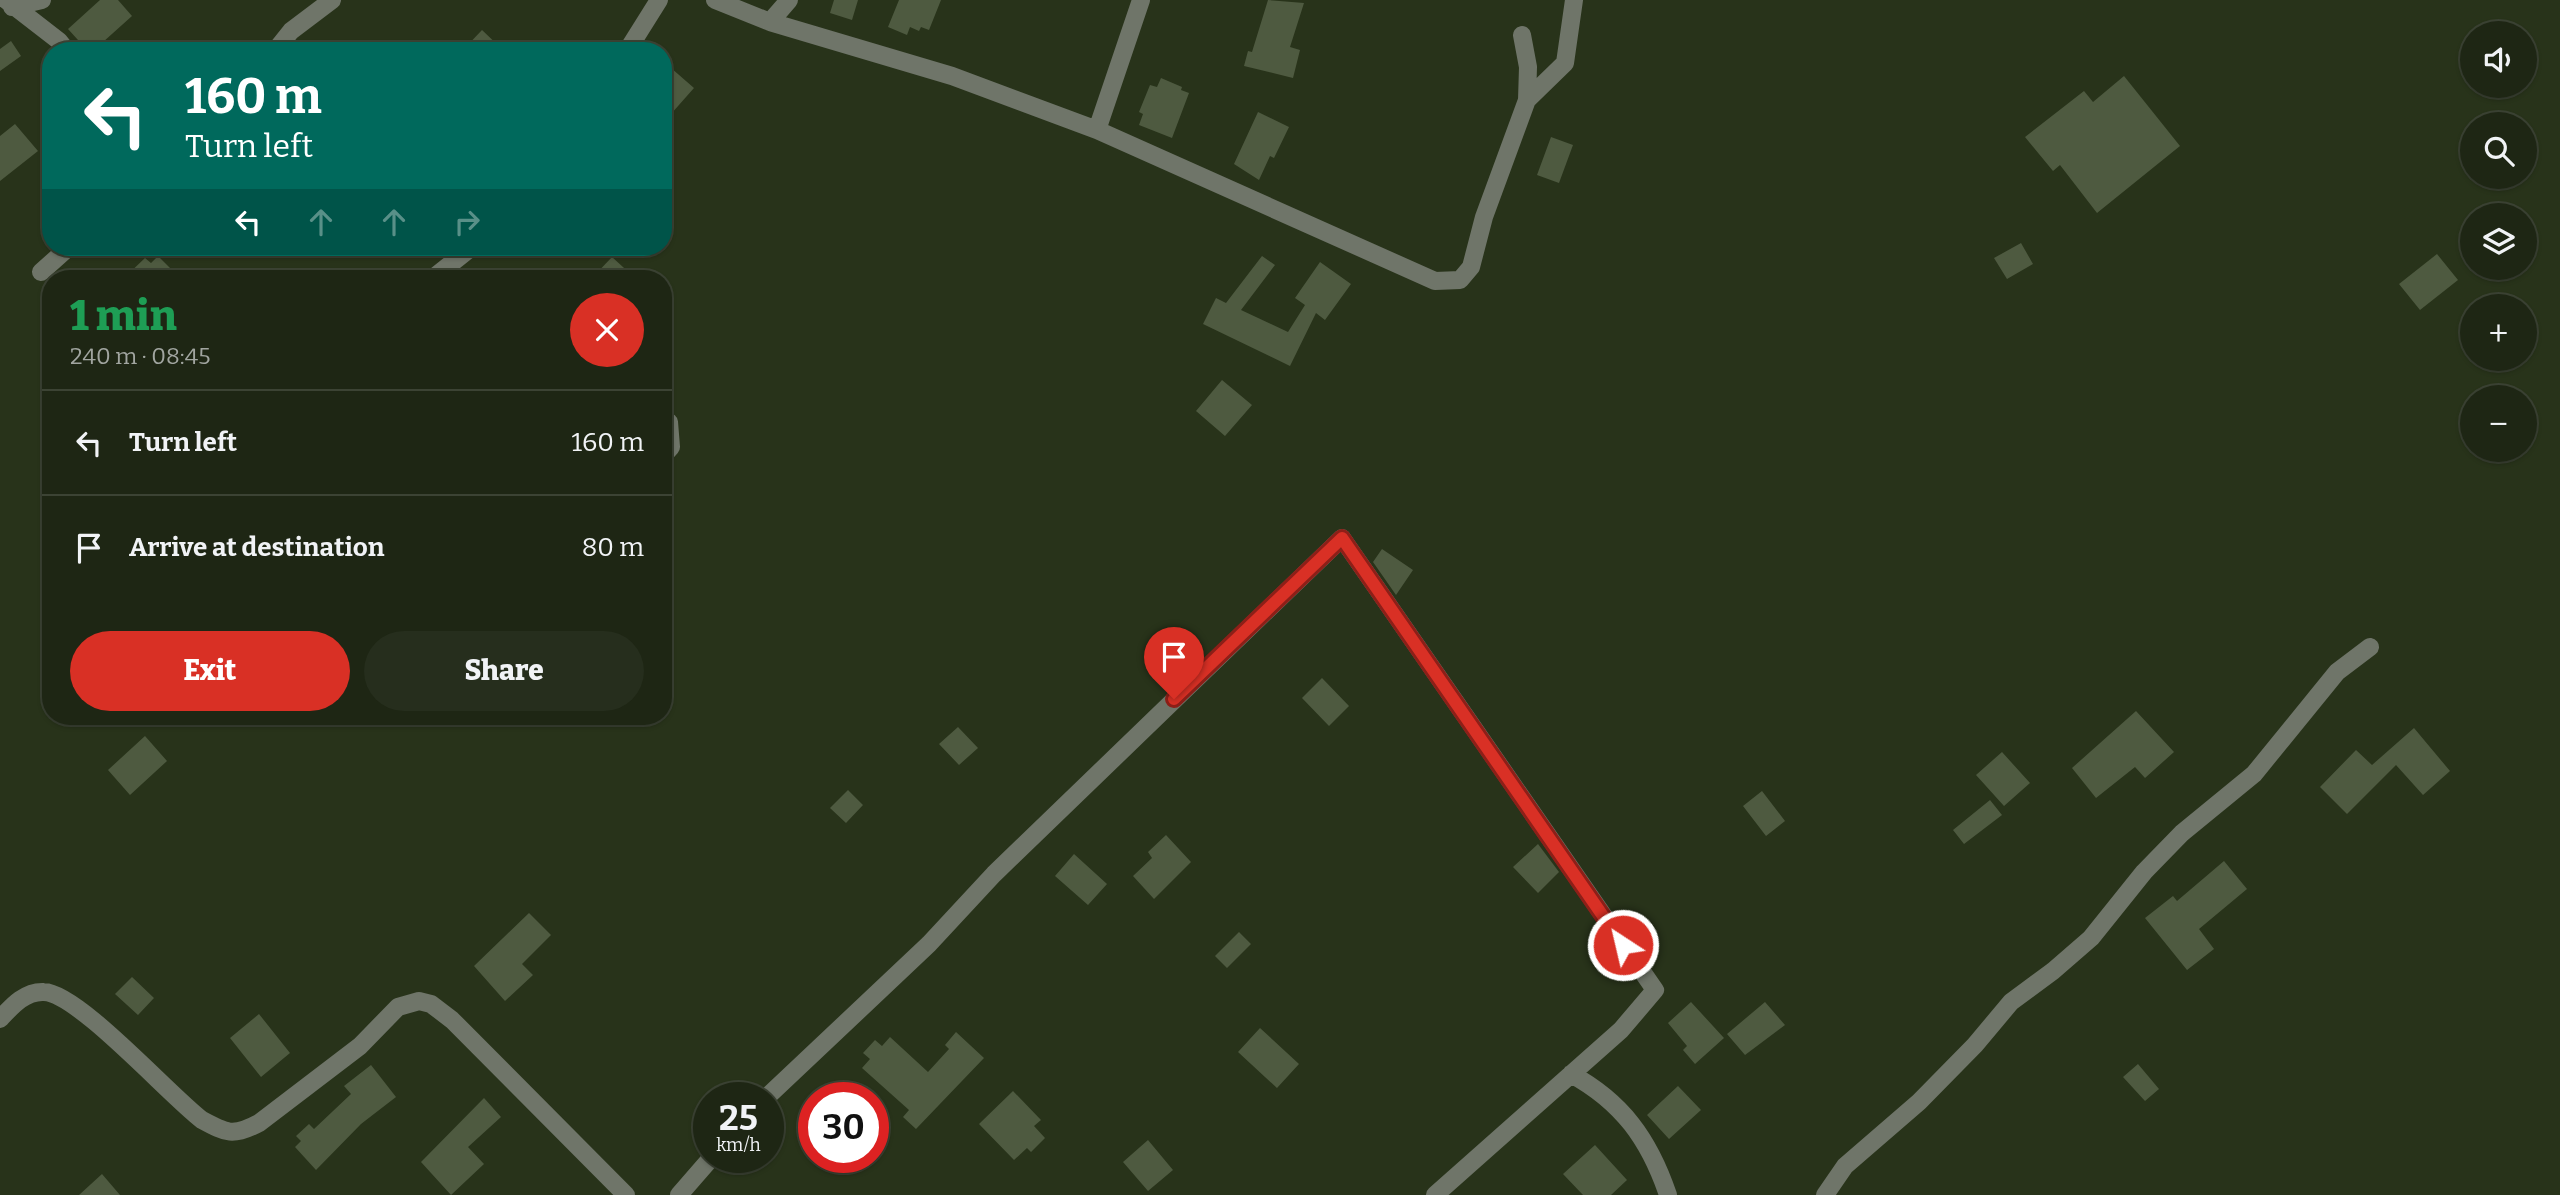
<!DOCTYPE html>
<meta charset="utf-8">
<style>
body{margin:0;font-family:Bitter,serif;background:#262e1d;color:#f1f3f6;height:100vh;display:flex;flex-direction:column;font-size:26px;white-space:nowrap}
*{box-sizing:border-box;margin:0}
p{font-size:23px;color:#a1a5a0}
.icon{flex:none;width:38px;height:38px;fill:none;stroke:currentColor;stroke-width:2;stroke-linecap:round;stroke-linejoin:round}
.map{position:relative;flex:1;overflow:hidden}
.details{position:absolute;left:42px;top:270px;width:630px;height:455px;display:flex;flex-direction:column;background:#1e2614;border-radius:28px;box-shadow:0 2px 5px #0004,0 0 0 2px #3c4334}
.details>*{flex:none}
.hud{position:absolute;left:42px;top:42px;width:630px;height:214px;border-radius:28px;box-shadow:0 2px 5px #0004,0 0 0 2px #3c4334;background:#00695c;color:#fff;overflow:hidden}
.buttons{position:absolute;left:2460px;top:21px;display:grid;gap:14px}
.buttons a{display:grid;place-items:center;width:77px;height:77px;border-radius:50%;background:#1e2614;box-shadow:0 2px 5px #0004,0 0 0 2px #3c4334;font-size:35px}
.speed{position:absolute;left:693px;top:1082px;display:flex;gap:14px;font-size:35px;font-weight:700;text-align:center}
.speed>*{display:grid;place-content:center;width:91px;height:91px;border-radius:50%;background:#1e2614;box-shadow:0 2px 5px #0004,0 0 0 2px #3c4334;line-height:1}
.speed small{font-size:18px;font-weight:400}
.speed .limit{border:10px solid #d22;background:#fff;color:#111}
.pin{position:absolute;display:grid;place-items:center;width:60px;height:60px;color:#fff;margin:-72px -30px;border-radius:50% 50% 50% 0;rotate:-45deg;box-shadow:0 0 7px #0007}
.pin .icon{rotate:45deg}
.me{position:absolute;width:77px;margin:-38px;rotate:325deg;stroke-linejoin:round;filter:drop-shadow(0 0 5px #0008)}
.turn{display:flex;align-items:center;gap:24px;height:147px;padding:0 28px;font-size:32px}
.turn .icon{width:91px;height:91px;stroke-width:2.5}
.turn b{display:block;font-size:49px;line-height:60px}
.lanes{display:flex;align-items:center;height:66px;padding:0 28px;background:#0003;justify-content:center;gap:35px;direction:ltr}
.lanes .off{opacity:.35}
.round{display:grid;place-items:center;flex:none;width:74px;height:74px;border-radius:37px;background:#262e1d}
.head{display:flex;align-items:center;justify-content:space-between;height:119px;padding:0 28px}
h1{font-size:42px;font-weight:800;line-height:52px;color:#1e9e55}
.cta{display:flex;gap:14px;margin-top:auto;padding:14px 28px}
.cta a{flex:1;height:80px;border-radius:42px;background:#d93025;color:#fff;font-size:28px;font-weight:800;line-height:80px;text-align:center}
.cta a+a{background:#262e1d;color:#f1f3f6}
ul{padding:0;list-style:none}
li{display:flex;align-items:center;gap:21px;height:105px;padding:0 28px;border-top:2px solid #3c4334}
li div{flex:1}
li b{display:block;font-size:26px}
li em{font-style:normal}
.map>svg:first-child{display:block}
.building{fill:#4e5a40}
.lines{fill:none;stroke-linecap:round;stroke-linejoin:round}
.minor{stroke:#6f7569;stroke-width:18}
.route-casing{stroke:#8d1f18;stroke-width:18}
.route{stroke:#d93025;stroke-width:12}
</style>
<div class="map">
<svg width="2560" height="1195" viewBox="0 0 2560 1195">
<rect width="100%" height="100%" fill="#28331a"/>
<path class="building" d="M100,0H118L132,16L93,51H88L68,29Z
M834,0H858L852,20L830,13Z
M899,0H941L929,30L921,27L919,31L910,27L907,35L888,27Z
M1268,0L1304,3L1290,47L1300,50L1293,78L1244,66L1248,51L1252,52Z
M482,30L504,51H462Z
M11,41L21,56L0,71V49Z
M663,61L694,88L663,123Z
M2124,76L2180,146L2097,213L2060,165L2053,171L2025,137L2084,91L2093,102Z
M1161,78L1182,87L1181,90L1189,93L1172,138L1139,125L1143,114L1139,112L1150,85L1157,87Z
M1258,112L1289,127L1274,158L1270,156L1259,180L1234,164Z
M15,124L38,151L0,181V136Z
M1551,137L1573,145L1559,183L1537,175Z
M2021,243L2033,264L2007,279L1994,258Z
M2437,254L2458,280L2420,310L2399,284Z
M158,256L180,278H124L145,258L151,263Z
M1262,256L1275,265L1241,310L1288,332L1305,305L1295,298L1320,262L1351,284L1325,320L1316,313L1290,366L1203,324L1216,298L1226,303Z
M612,257L635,278H592Z
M1222,380L1252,405L1225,436L1196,411Z
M1382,549L1413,570L1396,595L1373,562Z
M1322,678L1349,706L1329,726L1302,698Z
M2136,711L2174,752L2145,778L2135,767L2096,798L2072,768Z
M958,727L978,748L959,765L939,744Z
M2414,728L2450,771L2423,795L2396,765L2347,814L2320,787L2356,750L2372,765Z
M145,736L167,761L130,795L108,770Z
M2002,752L2030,783L2004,806L1976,775Z
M848,790L863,805L846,823L830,808Z
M1762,791L1785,821L1766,836L1743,806Z
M1990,800L2002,815L1964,844L1953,830Z
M1166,835L1191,862L1154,899L1133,876L1152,858L1148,852Z
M1538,844L1559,872L1538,893L1513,867Z
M1074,854L1107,884L1088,905L1055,876Z
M2224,861L2247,889L2199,929L2214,949L2187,970L2145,918L2173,896L2177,901Z
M529,913L551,935L522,964L533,975L505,1001L474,966Z
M1239,932L1251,944L1227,968L1215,956Z
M132,977L154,998L138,1015L115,994Z
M1691,1002L1724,1038L1695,1064L1683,1050L1687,1046L1668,1023Z
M1765,1002L1785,1025L1745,1055L1727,1034Z
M259,1014L290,1053L261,1077L230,1038Z
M1260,1028L1299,1064L1277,1088L1238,1052Z
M956,1032L984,1058L916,1129L903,1117L909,1110L862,1068L870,1059L863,1053L875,1040L882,1046L890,1037L928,1072L949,1049L945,1045Z
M2138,1064L2159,1089L2145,1101L2123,1077Z
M371,1065L396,1097L361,1124L316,1170L295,1147L301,1141L296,1136L309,1124L314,1129L351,1094L344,1086Z
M1678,1086L1701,1110L1669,1139L1647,1115Z
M1013,1091L1041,1120L1034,1126L1045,1138L1031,1152L1027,1148L1014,1160L979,1124Z
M484,1098L501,1117L468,1147L484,1164L451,1195L421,1162Z
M1148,1140L1173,1170L1148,1191L1123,1162Z
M1595,1145L1627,1180L1611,1195H1583L1563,1174Z
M102,1174L120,1195H79Z"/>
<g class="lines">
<path class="minor" d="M6,0L59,41L67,51
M715,0L770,22L952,76L1097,130L1435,281L1460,280L1471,267L1484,217L1527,100L1528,67L1522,35
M12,7L42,0
M770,22L789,0
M275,51L291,31L332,0
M627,51L659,0
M1527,100L1565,63L1574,0
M1097,130L1141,0
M41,272L69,247
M433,278L472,247
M663,456L671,447L669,422
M0,1019C12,1006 25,991 44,992C78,993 169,1095 202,1120C226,1133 233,1137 259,1123L360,1046L398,1007L419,1001L431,1004L452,1020L626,1195
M1571,1074C1622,1102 1649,1139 1668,1195
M767,1097L929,944L994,874L1342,538L1655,990L1621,1030L1435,1195
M679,1195L712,1157
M1825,1195L1845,1166L1919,1102L1975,1045L2011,1002L2053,971L2091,938L2144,872L2182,833L2254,774L2337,672L2370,647"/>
</g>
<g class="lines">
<defs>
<path id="route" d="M1174,699L1342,538L1623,945"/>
</defs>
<use href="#route" class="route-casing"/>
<use href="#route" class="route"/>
</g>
</svg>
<div class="buttons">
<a><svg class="icon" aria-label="sound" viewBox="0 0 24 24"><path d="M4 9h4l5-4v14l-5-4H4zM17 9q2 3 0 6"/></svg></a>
<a><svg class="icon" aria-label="search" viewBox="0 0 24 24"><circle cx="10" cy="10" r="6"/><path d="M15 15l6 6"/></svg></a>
<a><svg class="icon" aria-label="layers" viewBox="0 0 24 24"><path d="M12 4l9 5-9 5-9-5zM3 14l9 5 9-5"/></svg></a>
<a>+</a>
<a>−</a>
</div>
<div class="speed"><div>25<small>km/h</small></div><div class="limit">30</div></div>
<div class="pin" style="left:1174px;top:699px;background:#d93025"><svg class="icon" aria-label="arrive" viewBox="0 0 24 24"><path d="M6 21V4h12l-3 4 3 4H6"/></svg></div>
<svg class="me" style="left:1623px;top:945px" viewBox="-20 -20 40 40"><circle r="17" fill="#d93025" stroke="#fff" stroke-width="3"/><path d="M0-11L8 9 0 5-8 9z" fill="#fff"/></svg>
<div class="hud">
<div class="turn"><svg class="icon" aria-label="left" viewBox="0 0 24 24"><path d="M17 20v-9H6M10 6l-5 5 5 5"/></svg><div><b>160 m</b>Turn left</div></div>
<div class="lanes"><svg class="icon" aria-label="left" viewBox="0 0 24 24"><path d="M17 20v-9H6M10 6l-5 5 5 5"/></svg><svg class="icon off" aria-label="ahead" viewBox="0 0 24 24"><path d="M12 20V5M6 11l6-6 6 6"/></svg><svg class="icon off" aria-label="ahead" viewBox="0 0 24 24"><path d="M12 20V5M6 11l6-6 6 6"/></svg><svg class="icon off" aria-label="right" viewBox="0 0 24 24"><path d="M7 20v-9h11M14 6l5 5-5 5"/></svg></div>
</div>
<section class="details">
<div class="head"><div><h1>1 min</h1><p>240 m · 08:45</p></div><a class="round" style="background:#d93025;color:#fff"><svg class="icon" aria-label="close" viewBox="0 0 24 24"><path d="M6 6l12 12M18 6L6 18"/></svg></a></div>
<ul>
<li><svg class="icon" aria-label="left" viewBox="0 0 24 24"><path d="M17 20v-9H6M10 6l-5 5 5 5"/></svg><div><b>Turn left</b></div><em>160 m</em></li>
<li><svg class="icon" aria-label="arrive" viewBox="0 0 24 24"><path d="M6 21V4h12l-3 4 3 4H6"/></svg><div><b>Arrive at destination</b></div><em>80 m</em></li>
</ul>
<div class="cta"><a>Exit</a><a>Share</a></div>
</section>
</div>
